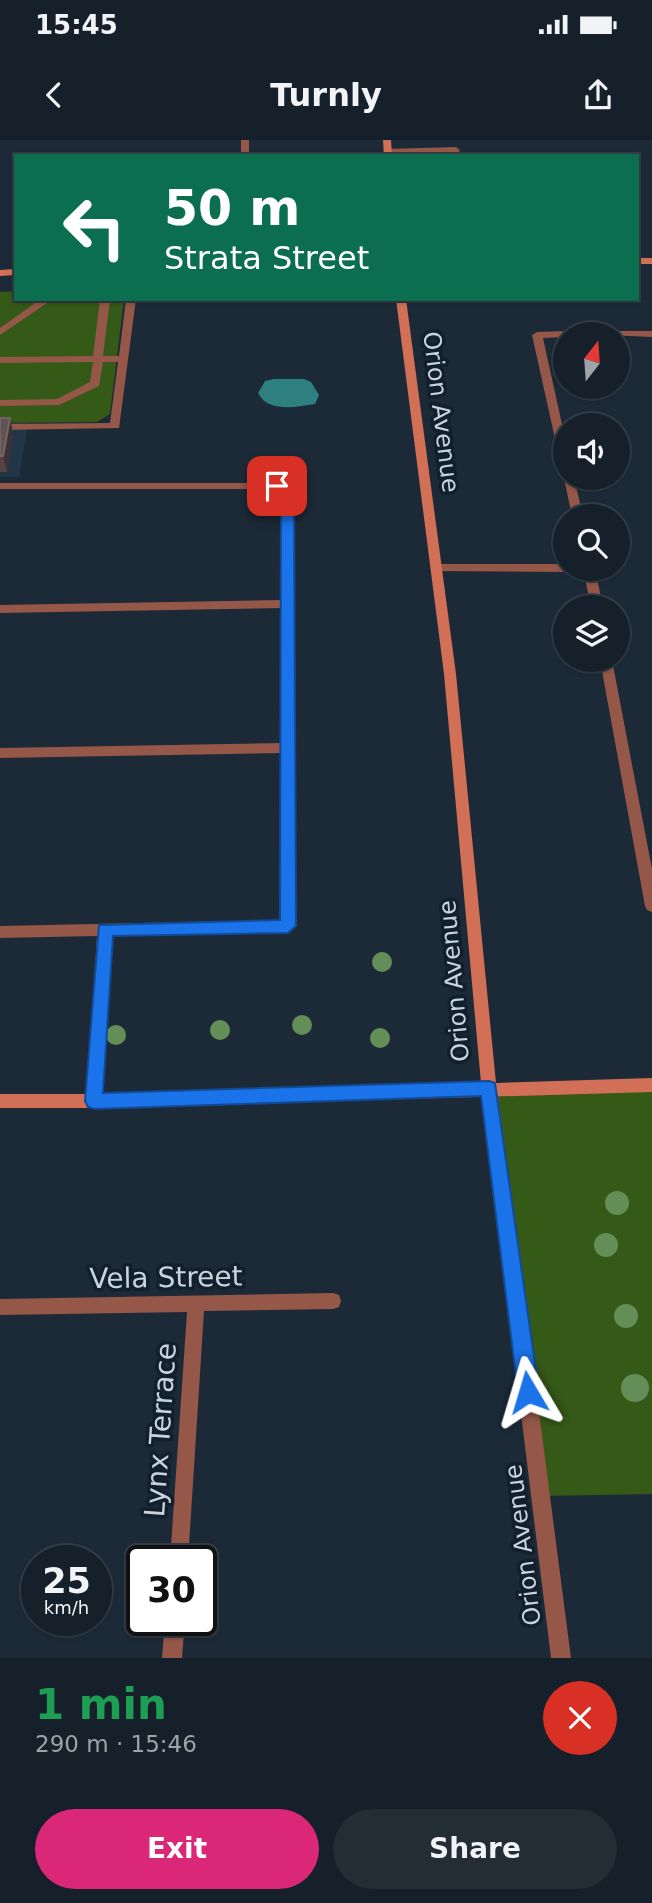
<!DOCTYPE html>
<meta charset="utf-8">
<style>
body{margin:0;font-family:"DejaVu Sans",sans-serif;background:#222d36;color:#f1f3f6;height:100vh;display:flex;flex-direction:column;font-size:26px;white-space:nowrap}
*{box-sizing:border-box;margin:0}
p{font-size:23px;color:#9da3a8}
.icon{flex:none;width:38px;height:38px;fill:none;stroke:currentColor;stroke-width:2;stroke-linecap:round;stroke-linejoin:round}
.map{position:relative;height:1518px;overflow:hidden}
.sheet{display:flex;flex-direction:column;background:#15202a;flex:1}
.sheet>*{flex:none}
.guide{position:absolute;left:14px;top:14px;width:625px;height:147px;border-radius:0px;box-shadow:0 2px 5px #0004,0 0 0 2px #343e47;background:#0b6e4f;color:#fff;overflow:hidden}
.needle{width:46px;rotate:17deg}
.fabs{position:absolute;left:553px;top:182px;display:grid;gap:14px}
.fabs a{display:grid;place-items:center;width:77px;height:77px;border-radius:50%;background:#15202a;box-shadow:0 2px 5px #0004,0 0 0 2px #343e47;font-size:35px}
.speed{position:absolute;left:21px;top:1405px;display:flex;gap:14px;font-size:35px;font-weight:700;text-align:center}
.speed>*{display:grid;place-content:center;width:91px;height:91px;border-radius:50%;background:#15202a;box-shadow:0 2px 5px #0004,0 0 0 2px #343e47;line-height:1}
.speed small{font-size:18px;font-weight:400}
.speed .limit{border:4px solid #111;border-radius:10px;background:#fff;color:#111}
.pin{position:absolute;display:grid;place-items:center;width:60px;height:60px;color:#fff;margin:-30px;border-radius:14px;box-shadow:0 4px 10px #0006}
.me{position:absolute;width:77px;margin:-38px;rotate:353deg;stroke-linejoin:round;filter:drop-shadow(0 0 5px #0008)}
.turn{display:flex;align-items:center;gap:24px;height:147px;padding:0 35px;font-size:32px}
.turn .icon{width:91px;height:91px;stroke-width:2.5}
.turn b{display:block;font-size:49px;line-height:60px}
.round{display:grid;place-items:center;flex:none;width:74px;height:74px;border-radius:37px;background:#222d36}
.overview{display:flex;align-items:center;justify-content:space-between;height:119px;padding:0 35px}
h1{font-size:42px;font-weight:800;line-height:52px;color:#1e9e55}
.action{display:flex;gap:14px;margin-top:auto;padding:14px 35px}
.action a{flex:1;height:80px;border-radius:42px;background:#db2777;color:#fff;font-size:28px;font-weight:800;line-height:80px;text-align:center}
.action a+a{background:#222d36;color:#f1f3f6}
.status{display:flex;justify-content:space-between;align-items:center;height:49px;padding:0 35px;background:#15202a;direction:ltr}
.status svg{height:19px;fill:currentColor}
header{display:flex;justify-content:space-between;align-items:center;height:91px;padding:0 35px;background:#15202a;font-size:32px;font-weight:800}
.map>svg:first-child{display:block}
.built{fill:#223648}
.green{fill:#355917}
.water{fill:#2e7f80}
.lines{fill:none;stroke-linecap:round;stroke-linejoin:round}
.lane{fill:#945748;fill-rule:evenodd}
.street{fill:#945748;fill-rule:evenodd}
.secondary{fill:#d17056;fill-rule:evenodd}
.tree{fill:#648e57}
.wall{fill:#564241}
.shaded-wall{fill:#393236}
.building{fill:#625251;stroke:#726667;stroke-width:2}
.route{fill:#1a73e8;stroke:#114b97;stroke-width:2}
.labels{text-anchor:middle;stroke-width:7;stroke-linejoin:round;paint-order:stroke}
.street-label{font-size:24px;fill:#cad3dc;stroke:#12202e}
.near-street-label{font-size:28px;fill:#cad3dc;stroke:#12202e}
</style>
<div class="status"><b>15:45</b><svg viewBox="0 0 49 12"><path d="M0 12V9h3v3zM5 12V6h3v6zM10 12V3h3v9zM15 12V0h3v12zM26 1h20v11H26zM47 4h2v5h-2z"/></svg></div>
<header><svg class="icon" aria-label="back" viewBox="0 0 24 24"><path d="M15 5l-7 7 7 7"/></svg>Turnly<svg class="icon" aria-label="share" viewBox="0 0 24 24"><path d="M12 15V3M7 8l5-5 5 5M5 13v7h14v-7"/></svg></header>
<div class="map">
<svg width="652" height="1518" viewBox="0 0 652 1518">
<rect width="100%" height="100%" fill="#1c2a38"/>
<path class="built" d="M0,283H28L19,337H0Z"/>
<path class="green" d="M16,151V159H124L110,274L97,282L0,283V152Z
M652,945V1354L542,1356L489,948Z"/>
<path class="water" d="M274,239H304L311,242L319,255L315,264C296,267 268,273 258,253L265,241Z"/>
<g class="lines">
<path class="lane" d="M241,0H249V16H241Z
M456,7L460,10L459,12L387,15L383,12L387,9Z
M0,343H277L281,344L294,359L295,786L293,790L288,792L112,796L102,961L99,966L94,968L89,966L86,961L97,796L0,798V786L281,780L282,613L0,618V608L282,603V468L0,473V465L282,460V360L274,349H0Z"/>
<path class="street" d="M41,159H53L0,195V188Z
M100,159H110L103,216H119L126,159H136L119,288L0,290V284L110,283L118,222H103L99,246L59,265L0,266V260L57,259L90,242L93,222L0,223V217L93,216Z
M565,191L570,194H565V197L543,198L565,298V324L560,321L532,195L537,192Z
M588,191H652V197L583,194Z
M565,336V338H574L583,376H572L564,338Z
M436,424H565V429H570L565,432L432,431L430,428Z
M583,429H595L603,467H591Z
M600,520H612L652,729V772L647,770L645,766Z
M489,941L494,943L497,948L571,1518H551L481,948L484,943Z
M333,1153L339,1155L341,1161L339,1167L333,1169L204,1171L188,1421H170L187,1172L0,1175V1159Z
M165,1480H185L182,1518H162Z"/>
<path class="secondary" d="M383,0H391L392,16H384Z
M637,118H652V124H637Z
M16,129V135L0,136V130Z
M396,159H406L456,534L496,943L652,938V952L94,968H0V954H94L481,943L444,534Z"/>
</g>
<g class="tree">
<circle cx="382" cy="822" r="10"/>
<circle cx="302" cy="885" r="10"/>
<circle cx="220" cy="890" r="10"/>
<circle cx="116" cy="895" r="10"/>
<circle cx="380" cy="898" r="10"/>
<circle cx="617" cy="1063" r="12"/>
<circle cx="606" cy="1105" r="12"/>
<circle cx="626" cy="1176" r="12"/>
<circle cx="635" cy="1248" r="14"/>
</g>
<path class="wall" d="M0,278H10L13,294L7,332H0Z"/>
<path class="shaded-wall" d="M10,278L13,294L7,332L3,316Z"/>
<path class="building" d="M0,278H10L3,316H0Z"/>
<path class="route" d="M277,342L282,343L294,359L296,786L288,793L113,796L103,953L489,941L495,943L539,1252L536,1259L528,1262L521,1259L518,1252L481,956L94,969L88,967L85,961L99,785L280,780L281,359L271,346Z"/>
<g class="labels">
<g class="street-label">
<text transform="translate(441 272) rotate(83)" y="8">Orion Avenue</text>
<text transform="translate(454 841) rotate(-95)" y="8">Orion Avenue</text>
<text transform="translate(523 1405) rotate(-97)" y="8">Orion Avenue</text>
</g>
<g class="near-street-label">
<text transform="translate(166 1137) rotate(-1)" y="10">Vela Street</text>
<text transform="translate(160 1290) rotate(-86)" y="10">Lynx Terrace</text>
</g>
</g>
</svg>
<div class="fabs">
<a><svg class="needle" viewBox="-14 -14 28 28"><path d="M0-13l5 13h-10z" fill="#e53935"/><path d="M0 13l5-13h-10z" fill="#9da3a8"/></svg></a>
<a><svg class="icon" aria-label="sound" viewBox="0 0 24 24"><path d="M4 9h4l5-4v14l-5-4H4zM17 9q2 3 0 6"/></svg></a>
<a><svg class="icon" aria-label="search" viewBox="0 0 24 24"><circle cx="10" cy="10" r="6"/><path d="M15 15l6 6"/></svg></a>
<a><svg class="icon" aria-label="layers" viewBox="0 0 24 24"><path d="M12 4l9 5-9 5-9-5zM3 14l9 5 9-5"/></svg></a>
</div>
<div class="speed"><div>25<small>km/h</small></div><div class="limit">30</div></div>
<div class="pin" style="left:277px;top:346px;background:#d93025"><svg class="icon" aria-label="arrive" viewBox="0 0 24 24"><path d="M6 21V4h12l-3 4 3 4H6"/></svg></div>
<svg class="me" style="left:528px;top:1252px" viewBox="-20 -20 40 40"><path d="M0-17L14 15 0 8-14 15z" fill="#1a73e8" stroke="#fff" stroke-width="4"/></svg>
<div class="guide">
<div class="turn"><svg class="icon" aria-label="left" viewBox="0 0 24 24"><path d="M17 20v-9H6M10 6l-5 5 5 5"/></svg><div><b>50 m</b>Strata Street</div></div>
</div>
</div>
<section class="sheet">
<div class="overview"><div><h1>1 min</h1><p>290 m · 15:46</p></div><a class="round" style="background:#d93025;color:#fff"><svg class="icon" aria-label="close" viewBox="0 0 24 24"><path d="M6 6l12 12M18 6L6 18"/></svg></a></div>
<div class="action"><a>Exit</a><a>Share</a></div>
</section>
